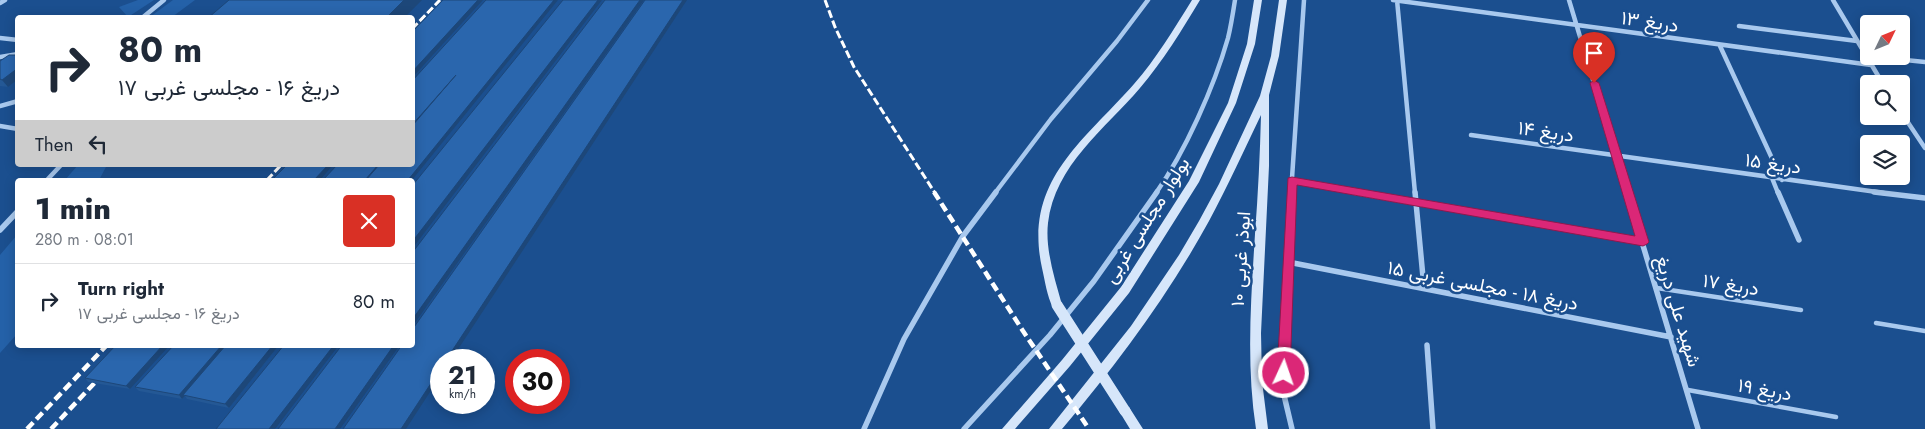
<!DOCTYPE html>
<meta charset="utf-8">
<style>
body{margin:0;font-family:Jost,Vazirmatn,sans-serif;background:#f6f6f7;color:#1f2937;height:100vh;display:flex;flex-direction:column;font-size:19px;white-space:nowrap}
*{box-sizing:border-box;margin:0}
p{font-size:16px;color:#747a83}
.icon{flex:none;width:28px;height:28px;fill:none;stroke:currentColor;stroke-width:2;stroke-linecap:round;stroke-linejoin:round}
.map{position:relative;flex:1;overflow:hidden}
.sheet{position:absolute;left:15px;top:178px;width:400px;height:170px;display:flex;flex-direction:column;background:#fff;border-radius:5px;box-shadow:0 2px 12px #0003}
.sheet>*{flex:none}
.top-card{position:absolute;left:15px;top:15px;width:400px;height:152px;border-radius:5px;box-shadow:0 2px 12px #0003;background:#fff;color:#1f2937;overflow:hidden}
.needle{width:32px;rotate:47deg}
.buttons{position:absolute;left:1860px;top:15px;display:grid;gap:10px}
.buttons a{display:grid;place-items:center;width:50px;height:50px;border-radius:5px;background:#fff;box-shadow:0 2px 12px #0003;font-size:25px}
.speed{position:absolute;left:430px;top:349px;display:flex;gap:10px;font-size:25px;font-weight:700;text-align:center}
.speed>*{display:grid;place-content:center;width:65px;height:65px;border-radius:50%;background:#fff;box-shadow:0 2px 12px #0003;line-height:1}
.speed small{font-size:12px;font-weight:400}
.speed .limit{border:8px solid #d22;background:#fff;color:#111}
.pin{position:absolute;display:grid;place-items:center;width:42px;height:42px;color:#fff;margin:-51px -21px;border-radius:50% 50% 50% 0;rotate:-45deg;box-shadow:0 0 5px #0007}
.pin .icon{rotate:45deg}
.me{position:absolute;width:55px;margin:-28px;rotate:3deg;stroke-linejoin:round;filter:drop-shadow(0 0 4px #0008)}
.turn{display:flex;align-items:center;gap:18px;height:105px;padding:0 20px;font-size:22px}
.turn .icon{width:65px;height:65px;stroke-width:2.5}
.turn b{display:block;font-size:35px;line-height:42px}
.then{display:flex;align-items:center;height:48px;padding:0 20px;background:#0003;gap:10px;font-size:19px}
.round{display:grid;place-items:center;flex:none;width:52px;height:52px;border-radius:5px;background:#f6f6f7}
.head{display:flex;align-items:center;justify-content:space-between;height:85px;padding:0 20px}
h1{font-size:30px;font-weight:800;line-height:38px}
ul{padding:0;list-style:none}
li{display:flex;align-items:center;gap:15px;height:75px;padding:0 20px;border-top:1px solid #e0e1e3}
li div{flex:1}
li b{display:block;font-size:19px}
li em{font-style:normal}
.map>svg:first-child{display:block}
.green{fill:#2461a8}
.lines{fill:none;stroke-linecap:round;stroke-linejoin:round}
.lane{stroke:#a9c9ee;stroke-width:4.5}
.street-far1{stroke:#a9c9ee;stroke-width:4.5}
.street{stroke:#a9c9ee;stroke-width:5.5}
.secondary{fill:#d6e6fa;fill-rule:evenodd}
.rail-far1{stroke:#fff;stroke-width:3;stroke-dasharray:8 3;stroke-linecap:butt}
.rail{stroke:#fff;stroke-width:4.5;stroke-dasharray:9 4.5;stroke-linecap:butt}
.secondary-bridge{stroke:#d6e6fa;stroke-width:11}
.wall{fill:#245895}
.shaded-wall{fill:#1d4779}
.building{fill:#2a66ad;stroke:#1d4779}
.route{fill:#db2777;stroke:#8e194d}
.labels{text-anchor:middle;stroke-width:5;stroke-linejoin:round;paint-order:stroke}
.street-label{font-size:19px;fill:#fff;stroke:#1b4f8f}
</style>
<div class="map">
<svg width="1925" height="429" viewBox="0 0 1925 429">
<rect width="100%" height="100%" fill="#1b4f8f"/>
<path class="green" d="M138,0H154L128,17L119,7Z
M173,0H195L172,17H150Z
M78,165H107L99,180H65Z
M17,235V334L0,353V255Z"/>
<g class="lines">
<path class="lane" d="M1657,288L1801,310
M1876,323L1925,331
M1688,390L1836,417"/>
<path class="street-far1" d="M1393,0L1871,65
M1397,0L1415,193
M1569,0L1627,193
M1833,0L1883,84
M0,3L5,0
M142,18L164,0
M1739,26L1857,41
M0,38L18,40
M1720,46L1782,180
M1866,56L1925,62
M0,57L18,54
M0,106L18,101
M1901,112L1925,148
M0,126L18,129
M1471,135L1884,193
M1772,178L1778,193
M47,180L61,165
M1292,181L1360,193
M995,193L1051,119L1117,41L1148,0
M1156,193C1185,152 1214,87 1228,38C1231,26 1233,13 1235,0
M1291,193L1304,0"/>
<path class="street" d="M1292,192L1283,391L1292,429
M1353,192L1643,242
M1415,192L1424,288
M1627,192L1698,429
M1778,192L1799,240
M1874,192L1925,198
M0,230L18,211
M1288,262L1671,337
M1427,345L1433,429
M864,429L904,339L963,236L996,192
M964,429L1050,335L1094,281L1157,192"/>
<path class="secondary" d="M1192,0H1200C1182,30 1163,61 1140,88C1105,129 1055,165 1048,223C1045,250 1055,279 1062,305L1061,308H1053C1047,296 1045,281 1042,268C1023,181 1083,142 1134,84C1156,59 1174,29 1192,0Z
M1254,0H1262L1255,44L1236,103L1199,182L1129,293L1070,366L1015,429H1002L1062,360L1121,287L1189,181L1228,103L1247,44Z
M1279,0H1287L1279,56L1269,95V166L1261,333L1262,381L1268,429H1256C1246,364 1251,299 1255,234C1258,194 1260,154 1261,115C1244,150 1228,186 1209,221C1168,296 1117,364 1062,429H1049L1131,326L1179,255L1199,221L1219,184L1260,96L1271,56Z
M1125,406L1129,407L1143,429H1130L1119,411L1121,407Z"/>
<path class="rail-far1" d="M825,0L835,27L854,67L935,193
M412,29L440,0
M267,180L281,165"/>
<path class="rail" d="M934,192L1023,331L1089,429
M27,429L107,345
M51,429L104,373"/>
<path class="secondary-bridge" d="M1057,305L1125,411"/>
</g>
<path class="wall" d="M0,61L8,87L0,86Z
M116,345L130,389L88,382L85,378Z
M279,345L229,408L187,399L185,396L182,399L139,391L135,387Z"/>
<path class="shaded-wall" d="M404,0H422L404,18H386Z
M478,0H483L412,78V72Z
M554,0H558L412,180H408Z
M598,0H602L412,249V242Z
M640,0H644L412,327V320Z
M683,0H687L451,360H446Z
M18,68V79L8,87L2,80Z
M328,165H333L320,180H314Z
M163,345H170L130,389L126,386Z
M222,345H229L183,395L185,396L182,399L179,395Z
M273,345H279L229,408L225,404Z
M334,345H339L275,429H269Z
M394,345H400L340,429H335Z
M441,368V375L406,429H401Z"/>
<path class="building" d="M229,0H404L386,18H208Z
M443,0H478L412,72V32Z
M486,0H554L408,180H366L379,165H412V126L456,75L412,125V81Z
M563,0H598L412,242V186Z
M605,0H640L412,320V253Z
M645,0H683L446,360H441V368L401,429H343L402,345H412V330Z
M9,55H18V68L2,80L0,79V61Z
M287,165H328L314,180H272Z
M337,165H378L365,180H323Z
M116,345H163L126,386L85,378Z
M174,345H222L179,395L135,387Z
M226,345H273L225,404L183,395Z
M284,345H334L269,429H216Z
M342,345H394L335,429H278Z"/>
<path class="route" d="M1594,80L1599,83L1649,242L1647,244L1643,246L1297,185L1290,373L1288,376L1284,378L1279,376L1277,373L1288,178L1292,177L1635,236L1590,83Z"/>
<g class="labels">
<g class="street-label">
<text transform="translate(1650 21) rotate(8)" y="7">دریغ ۱۳</text>
<text transform="translate(1546 131) rotate(8)" y="7">دریغ ۱۴</text>
<text transform="translate(1773 163) rotate(8)" y="7">دریغ ۱۵</text>
<text transform="translate(1146 220) rotate(-58)" y="7">بولوار مجلسی غربی</text>
<text transform="translate(1240 259) rotate(-86)" y="7">ابوذر غربی ۱۰</text>
<text transform="translate(1731 284) rotate(9)" y="7">دریغ ۱۷</text>
<text transform="translate(1483 285) rotate(11)" y="7">دریغ ۱۸ - مجلسی غربی ۱۵</text>
<text transform="translate(1679 311) rotate(73)" y="7">شهید علی دریغ</text>
<text transform="translate(1765 389) rotate(10)" y="7">دریغ ۱۹</text>
</g>
</g>
</svg>
<div class="buttons">
<a><svg class="needle" viewBox="-14 -14 28 28"><path d="M0-13l5 13h-10z" fill="#e53935"/><path d="M0 13l5-13h-10z" fill="#747a83"/></svg></a>
<a><svg class="icon" aria-label="search" viewBox="0 0 24 24"><circle cx="10" cy="10" r="6"/><path d="M15 15l6 6"/></svg></a>
<a><svg class="icon" aria-label="layers" viewBox="0 0 24 24"><path d="M12 4l9 5-9 5-9-5zM3 14l9 5 9-5"/></svg></a>
</div>
<div class="speed"><div>21<small>km/h</small></div><div class="limit">30</div></div>
<div class="pin" style="left:1594px;top:83px;background:#d93025"><svg class="icon" aria-label="arrive" viewBox="0 0 24 24"><path d="M6 21V4h12l-3 4 3 4H6"/></svg></div>
<svg class="me" style="left:1284px;top:373px" viewBox="-20 -20 40 40"><circle r="17" fill="#db2777" stroke="#fff" stroke-width="3"/><path d="M0-11L8 9 0 5-8 9z" fill="#fff"/></svg>
<div class="top-card">
<div class="turn"><svg class="icon" aria-label="right" viewBox="0 0 24 24"><path d="M7 20v-9h11M14 6l5 5-5 5"/></svg><div><b>80 m</b>دریغ ۱۶ - مجلسی غربی ۱۷</div></div>
<div class="then">Then<svg class="icon" aria-label="left" viewBox="0 0 24 24"><path d="M17 20v-9H6M10 6l-5 5 5 5"/></svg></div>
</div>
<section class="sheet">
<div class="head"><div><h1>1 min</h1><p>280 m · 08:01</p></div><a class="round" style="background:#d93025;color:#fff"><svg class="icon" aria-label="close" viewBox="0 0 24 24"><path d="M6 6l12 12M18 6L6 18"/></svg></a></div>
<ul>
<li><svg class="icon" aria-label="right" viewBox="0 0 24 24"><path d="M7 20v-9h11M14 6l5 5-5 5"/></svg><div><b>Turn right</b><p>دریغ ۱۶ - مجلسی غربی ۱۷</p></div><em>80 m</em></li>
</ul>
</section>
</div>
